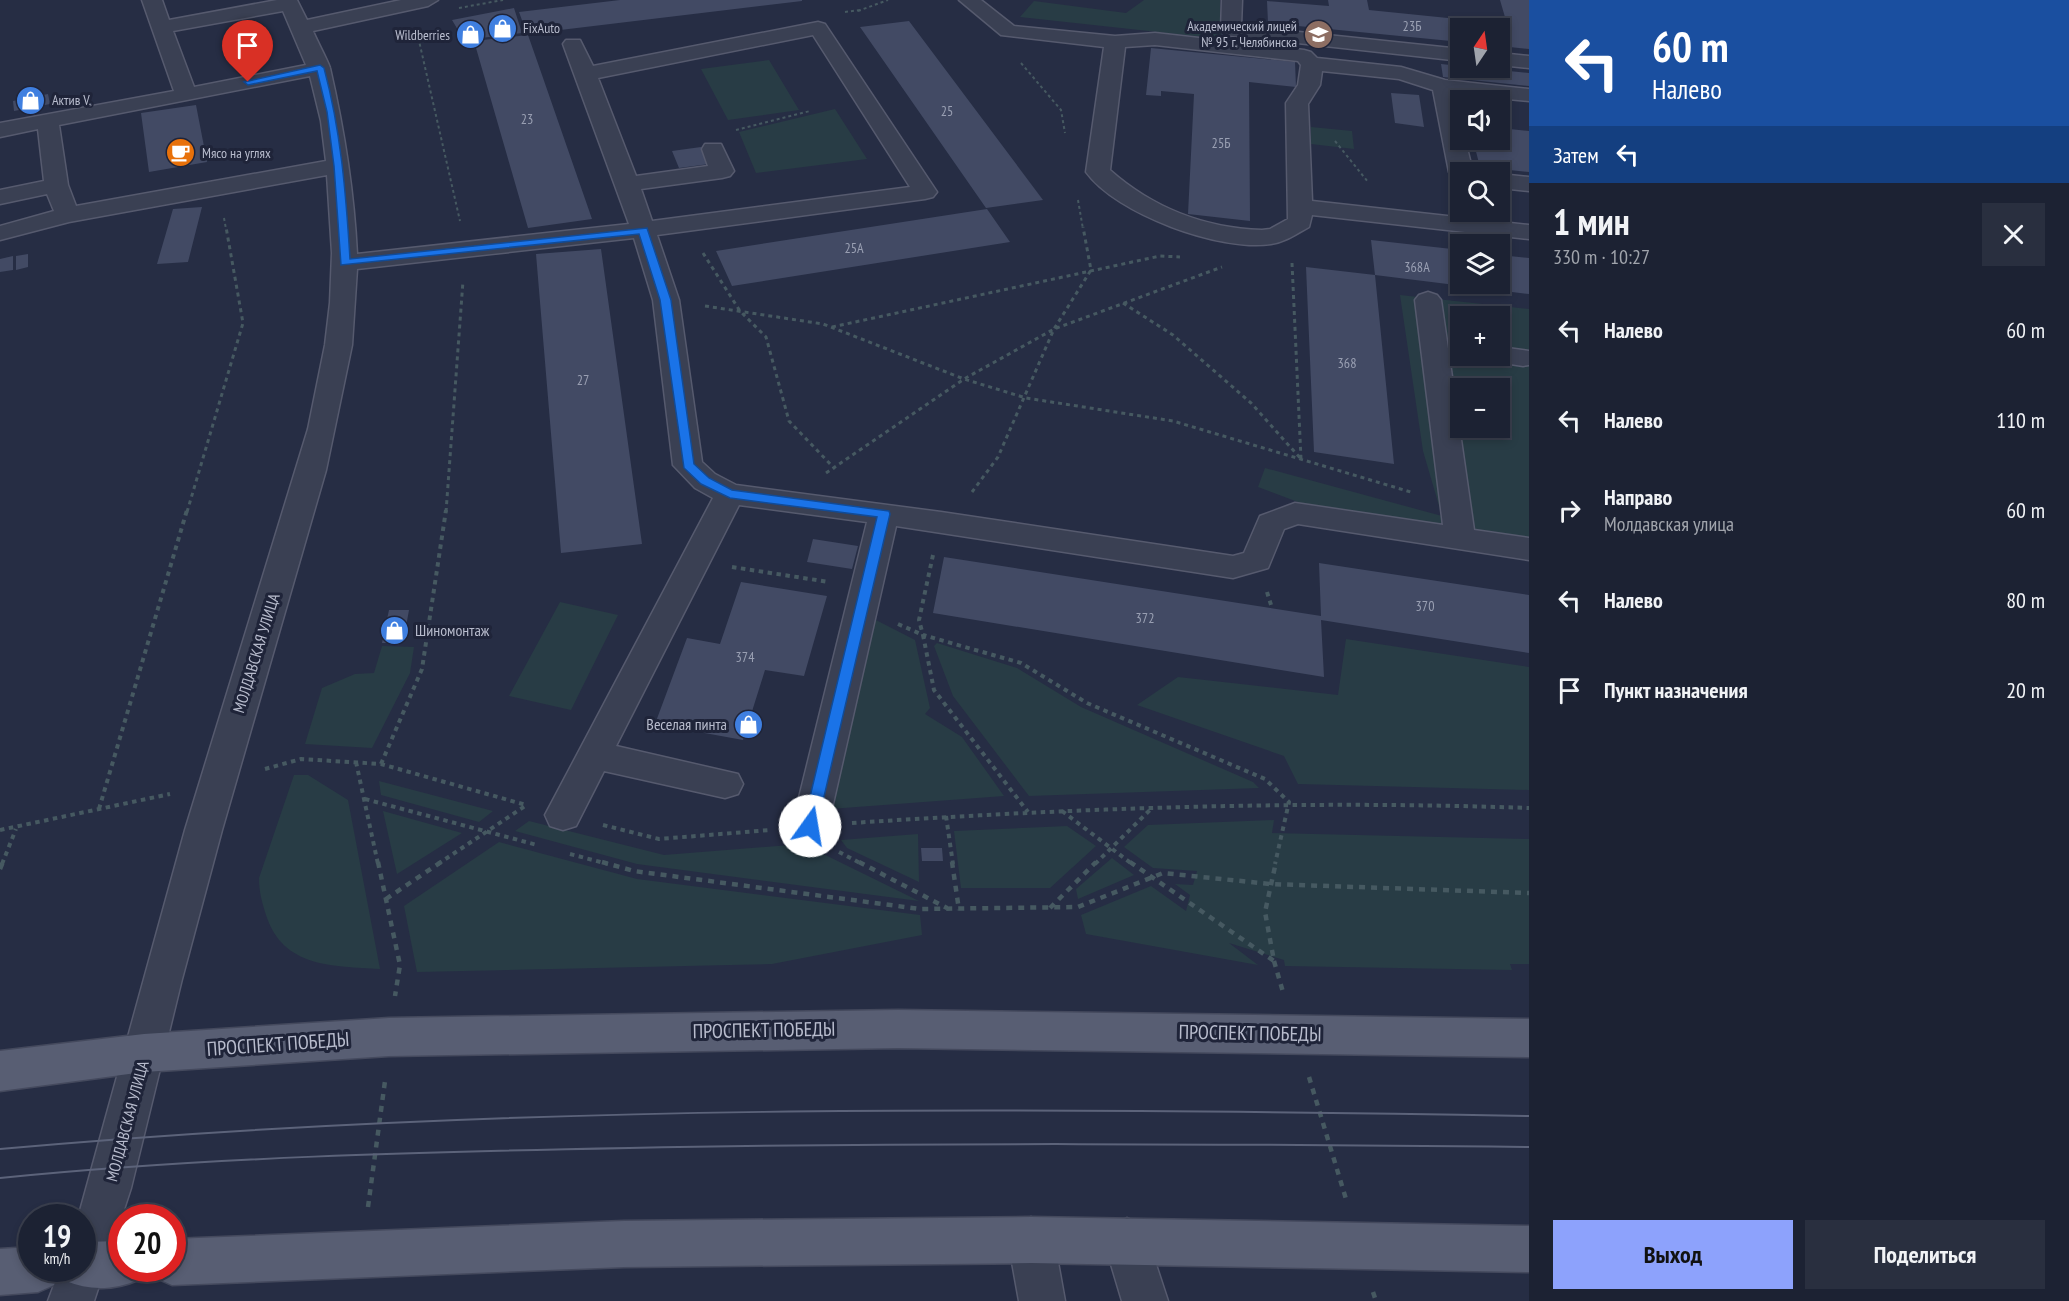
<!DOCTYPE html>
<html lang="ru">
<meta charset="utf-8">
<style>
body{margin:0;font-family:"PT Sans Narrow",sans-serif;background:#292f3f;color:#f1f3f6;height:100vh;display:flex;flex-direction:column;font-size:22px;white-space:nowrap}
*{box-sizing:border-box;margin:0}
p{font-size:20px;color:#a0a4ac}
.icon{flex:none;width:33px;height:33px;fill:none;stroke:currentColor;stroke-width:2;stroke-linecap:round;stroke-linejoin:round}
.map{position:relative;flex:1;overflow:hidden}
.sheet{display:flex;flex-direction:column;background:#1c2233;width:540px}
.sheet>*{flex:none}
.guide{background:#1a4fa0;color:#fff;overflow:hidden}
.needle{width:39px;rotate:13deg}
.buttons{position:absolute;left:1450px;top:18px;display:grid;gap:12px}
.buttons a{display:grid;place-items:center;width:60px;height:60px;border-radius:0px;background:#1c2233;box-shadow:0 3px 9px #0003,0 0 0 2px #3a3f4e;font-size:30px}
.speed{position:absolute;left:18px;top:1204px;display:flex;gap:12px;font-size:30px;font-weight:700;text-align:center}
.speed>*{display:grid;place-content:center;width:78px;height:78px;border-radius:50%;background:#1c2233;box-shadow:0 3px 9px #0003,0 0 0 2px #3a3f4e;line-height:1}
.speed small{font-size:15px;font-weight:400}
.speed .limit{border:9px solid #d22;background:#fff;color:#111}
.pin{position:absolute;display:grid;place-items:center;width:51px;height:51px;color:#fff;margin:-62px -26px;border-radius:50% 50% 50% 0;rotate:-45deg;box-shadow:0 0 6px #0007}
.pin .icon{rotate:45deg}
.me{position:absolute;width:66px;margin:-33px;rotate:13deg;stroke-linejoin:round;filter:drop-shadow(0 0 4px #0008)}
.turn{display:flex;align-items:center;gap:21px;height:126px;padding:0 24px;font-size:27px}
.turn .icon{width:78px;height:78px;stroke-width:2.5}
.turn b{display:block;font-size:42px;line-height:51px}
.then{display:flex;align-items:center;height:57px;padding:0 24px;background:#0003;gap:12px;font-size:22px}
.round{display:grid;place-items:center;flex:none;width:63px;height:63px;border-radius:0px;background:#292f3f}
.summary{display:flex;align-items:center;justify-content:space-between;height:102px;padding:0 24px}
h1{font-size:36px;font-weight:800;line-height:45px}
.button{display:flex;gap:12px;margin-top:auto;padding:12px 24px}
.button a{flex:1;height:69px;border-radius:0px;background:#8da2fc;color:#111;font-size:24px;font-weight:800;line-height:69px;text-align:center}
.button a+a{background:#292f3f;color:#f1f3f6}
ul{padding:0;list-style:none}
li{display:flex;align-items:center;gap:18px;height:90px;padding:0 24px}
li div{flex:1}
li b{display:block;font-size:22px}
li em{font-style:normal}
main{display:flex;flex:1;min-height:0}
.map>svg:first-child{display:block}
.green{fill:#283c45;fill-rule:evenodd}
.building{fill:#424a64}
.lines{fill:none;stroke-linecap:round;stroke-linejoin:round}
.minor-casing{stroke:#565a6e;stroke-width:3}
.major-casing{stroke:#44495d;stroke-width:3}
.path-far3{stroke:#465961;stroke-width:2;stroke-dasharray:3 3;stroke-linecap:butt}
.path-far2{stroke:#465961;stroke-width:3;stroke-dasharray:4 4;stroke-linecap:butt}
.path-far1{stroke:#465961;stroke-width:4;stroke-dasharray:4.5 4.5;stroke-linecap:butt}
.path{stroke:#465961;stroke-width:4.5;stroke-dasharray:6 6;stroke-linecap:butt}
.minor{fill:#3a4053;fill-rule:evenodd}
.major{fill:#585e73;fill-rule:evenodd}
.tram{stroke:#5c637a;stroke-width:2}
.route{fill:#1a73e8;stroke:#114b97;stroke-width:1.5}
.labels{text-anchor:middle;stroke-width:6;stroke-linejoin:round;paint-order:stroke}
.far-poi-label{font-size:14px;fill:#b8bccd;stroke:#1f2439;text-anchor:start}
.number-label{font-size:14px;fill:#9aa0b3}
.poi-label{font-size:16px;fill:#b8bccd;stroke:#1f2439;text-anchor:start}
.street-label{font-size:16px;fill:#b8bccd;stroke:#1f2439}
.near-street-label{font-size:20px;fill:#b8bccd;stroke:#1f2439}
</style>
<main>
<div class="map">
<svg width="1529" height="1301" viewBox="0 0 1529 1301">
<rect width="100%" height="100%" fill="#262d44"/>
<path class="green" d="M1144,0H1220L1222,39L1020,17L1034,1L1126,13Z
M769,60L799,110L728,120L701,69Z
M835,109L867,159L756,173L739,132Z
M1311,127L1352,131L1354,149L1311,144Z
M1400,295L1529,309V560L1396,539L1258,487L1265,468L1442,516L1423,451ZM1461,316H1500V356H1461ZM1461,388H1500V428H1461Z
M560,602L618,615L571,710L509,696Z
M872,618L915,640L930,708L925,714L962,737L1004,796L830,809Z
M1346,639L1529,667V790L1298,784L1284,756L1137,705L1178,677L1338,695Z
M937,643L1017,668L1081,707L1253,782L1259,788L1029,796L953,696L934,646Z
M382,646L414,647L410,673L372,748L305,744L322,688L355,674L374,673Z
M294,775H308L348,800L380,969C333,966 283,968 266,915C262,902 259,892 259,878Z
M379,781L493,811L479,822L381,795Z
M383,811L462,833L397,874Z
M1274,820L1272,833L1529,839V964H1510L1512,970L1285,966L1284,960L1229,943L1258,965L1086,934L1081,915L1151,886L1186,911L1190,895L1175,884L1193,885L1197,871L1153,868L1124,847L1148,825Z
M529,821L664,855L803,844L919,901L637,864L515,831Z
M1067,826L1096,846L1050,888H961L954,831Z
M918,834L919,882L847,848L841,840Z
M499,842L637,879L920,915L922,935L772,964L417,972L404,906Z
M1112,858L1134,875L1078,899L1076,889Z"/>
<path class="building" d="M620,0H802V1L527,34L519,12Z
M1328,0H1367L1369,10L1507,24L1500,0H1529V49L1500,46V28H1461V42L1268,23L1267,1L1329,6Z
M514,8L522,33L464,40L452,20Z
M909,21L1043,200L986,208L860,27Z
M528,35L542,75L592,219L528,228L474,41Z
M1151,48L1295,62L1296,87L1249,82L1250,221L1188,214L1194,94L1161,91V96L1146,95Z
M1441,64L1529,73V86L1443,77Z
M1391,93L1419,95L1424,127L1395,123Z
M48,94L50,104L14,111L13,101Z
M196,105L207,162L149,172L141,113Z
M1500,128L1529,131V172L1480,167L1473,140H1500Z
M701,147L709,164L679,168L672,151Z
M202,207L188,262L157,264L173,209Z
M987,209L1010,242L732,286L716,251Z
M1371,240L1461,250V284H1500V255L1529,258V294L1375,275Z
M601,249L642,544L561,553L536,254Z
M28,254V267L16,270V256Z
M13,256V270L0,272V259Z
M1306,267L1375,275L1394,464L1314,452Z
M813,539L858,546L852,569L807,562Z
M944,557L1321,616L1319,563L1529,595V653L1321,620L1324,677L933,613Z
M741,582L827,596L804,676L765,670L743,740L655,724L687,638L720,644Z
M389,610H409L403,643H382Z
M921,848H942L943,861H922Z"/>
<g class="lines">
<defs>
<path id="minor" d="M142,0H162L169,20L277,0H297L307,20L401,0H438L428,6L313,31C316,39 329,63 330,68C344,129 354,191 357,254L629,224L563,44L566,40H580L593,66L818,22L825,24L937,192L933,197L925,199L657,235L679,300L702,462L715,474L736,485L941,512L1233,556L1244,553L1260,516L1295,503L1443,525L1415,300L1419,295L1428,292L1437,295L1441,300L1474,530L1529,538V560L1298,524L1284,529L1268,568L1233,578L896,526L828,826L823,837L810,841L797,837L792,826L867,522L739,505L616,746L738,774L743,784L738,794L725,798L604,771L576,826L563,830L550,826L545,815L713,498L695,488L673,465L653,300L634,238L357,269L352,345L326,470L222,830L182,979L131,1188L94,1301H48L60,1269H82V1218H78L185,830L308,429L325,345L330,303L332,253L327,175L69,222L0,240V226L54,211L47,194L0,204V190L44,181L38,129L0,137V123L174,91ZM283,11L306,65L194,87L173,31ZM813,35L910,187L652,221L641,189L722,178L730,176L734,171L721,144H705L702,149L708,166L636,176L598,78ZM310,76L321,121L326,161L76,206L68,185L59,125Z
M959,0H981L1014,26L1115,36L1155,33L1304,50L1311,52L1317,58L1401,67L1445,80L1529,89V101L1455,94L1461,120V140H1465L1473,172H1461V179L1453,177L1449,172L1433,90L1399,79L1322,71L1320,85L1308,104L1312,201L1529,225V239L1312,215L1309,227C1296,234 1285,242 1271,244C1221,252 1116,214 1086,172L1104,47L1001,35ZM1155,45L1298,61L1301,65L1298,85L1286,103L1288,219L1270,229L1262,230C1205,228 1153,208 1110,170L1125,47Z
M1222,0H1242L1241,26L1461,49V61L1224,35L1221,31Z
M1500,53L1529,56V68L1500,65Z
M1500,174L1529,177V191L1500,188Z
M1500,347L1529,351V365L1523,366L1491,361L1487,356H1500Z
M1031,1217L1047,1224L1054,1240L1065,1301H1019L1008,1240L1015,1224Z
M1127,1218L1143,1225L1168,1301H1122L1104,1241L1111,1225Z"/>
<path id="major" d="M898,1010L1529,1019V1057L898,1048L389,1056L144,1072L0,1091V1051L144,1034L389,1018Z
M1031,1217L1529,1226V1272L1031,1263L624,1267L172,1285L156,1278L152,1269H172V1239L624,1221Z
M122,1241V1269H143L138,1280C115,1290 89,1291 66,1281L61,1269L54,1285L38,1292L0,1295V1249L32,1247V1269H82V1242Z"/>
</defs>
<use href="#minor" class="minor-casing"/>
<use href="#major" class="major-casing"/>
<path class="path-far3" d="M459,8L503,0
M858,11L888,0
M845,12L860,10
M417,32L460,221
M1021,63L1061,110L1065,133
M736,130L810,111
M1335,141L1368,182
M1078,200L1083,229
M224,218L226,229"/>
<path class="path-far2" d="M703,253L740,311L766,337L789,421L835,469
M1292,263L1301,459
M1123,303L1173,335L1251,403L1301,459
M705,306L823,324L964,379L1026,398L1173,421L1414,493
M832,327L1160,256L1180,257
M826,473L964,379L1054,329L1222,267
M972,492L998,457L1054,329L1091,270L1083,227
M187,512L243,323L226,227
M446,512L463,281"/>
<path class="path-far1" d="M933,555L919,620L923,635L1021,663L1087,703L1265,779L1289,802L1275,864
M732,567L829,582
M1267,592L1272,608
M898,624L923,635L934,690L1028,812
M356,762L378,864
M381,764L422,669L446,510
M265,769L301,759L381,764L526,805
M365,799L537,845
M99,809L187,510
M1062,811L1132,864
M946,816L953,864
M852,823C1078,808 1303,800 1529,808
M603,825L659,839L770,830
M0,830L170,794
M839,852L862,864
M570,854L608,864
M2,864L16,829
M438,864L525,806
M1095,864L1152,808"/>
<path class="path" d="M378,862L400,965L395,996
M602,862L634,871L920,909L1078,907L1163,873L1270,884L1529,893
M859,862L947,908
M952,862L959,910
M1130,862L1274,961L1265,912L1276,862
M0,869L3,862
M386,899L441,862
M1050,908L1096,862
M1274,961L1283,992
M1309,1077L1346,1199
M368,1207L385,1081
M1373,1292L1376,1301"/>
<use href="#minor" class="minor"/>
<use href="#major" class="major"/>
<path class="tram" d="M0,1149C506,1103 1021,1107 1529,1116
M0,1178C209,1157 419,1152 629,1148C929,1142 1229,1144 1529,1147"/>
</g>
<path class="route" d="M320,65L324,68C341,131 346,194 350,259L647,228L671,300L694,464L709,478L732,490L889,511L890,514L816,831H805L803,826L877,517L730,498L701,484L684,468L660,300L639,234L341,265L334,166L327,112L317,71L248,85L244,82Z"/>
<defs>
<symbol id="shop-disc" viewBox="-11 -11 22 22"><circle r="9.5" fill="#3f7fe0" stroke="#1f2439"/><path d="M-5-2.5h2.3a2.7 3.5 0 0 1 5.4 0H5L5.5 6h-11ZM-1.5-2.5h3a1.5 2.3 0 0 0-3 0Z" fill="#fff"/></symbol>
<symbol id="school-disc" viewBox="-11 -11 22 22"><circle r="9.5" fill="#8d6e63" stroke="#1f2439"/><path d="M0-5L7-2L0 1L-7-2ZM-4 1L0 2.5L4 1V4Q0 6-4 4Z" fill="#fff"/></symbol>
<symbol id="cafe-disc" viewBox="-11 -11 22 22"><circle r="9.5" fill="#e8710a" stroke="#1f2439"/><path d="M-5.5-4.5H6V0H3Q3 3.5 0 3.5H-2.5Q-5.5 3.5-5.5 0ZM3-3.2v2h1.7v-2ZM-6 4.5H4V6H-6Z" fill="#fff"/></symbol>
</defs>
<g fill-rule="evenodd">
<use href="#shop-disc" x="486" y="12" width="33" height="33"/>
<use href="#school-disc" x="1302" y="18" width="33" height="33"/>
<use href="#shop-disc" x="454" y="18" width="33" height="33"/>
<use href="#shop-disc" x="14" y="84" width="33" height="33"/>
<use href="#cafe-disc" x="164" y="136" width="33" height="33"/>
<use href="#shop-disc" x="378" y="614" width="33" height="33"/>
<use href="#shop-disc" x="732" y="708" width="33" height="33"/>
</g>
<g class="labels">
<g class="far-poi-label">
<text x="1297" y="31" text-anchor="end">Академический лицей<tspan x="1297" dy="16">№ 95 г. Челябинска</tspan></text>
<text x="523" y="33">FixAuto</text>
<text x="450" y="40" text-anchor="end">Wildberries</text>
<text x="52" y="105">Актив V.</text>
<text x="202" y="158">Мясо на углях</text>
</g>
<g class="number-label">
<text x="1412" y="31">23Б</text>
<text x="947" y="116">25</text>
<text x="527" y="124">23</text>
<text x="1221" y="148">25Б</text>
<text x="854" y="253">25А</text>
<text x="1417" y="272">368А</text>
<text x="1347" y="368">368</text>
<text x="583" y="385">27</text>
<text x="1425" y="611">370</text>
<text x="1145" y="623">372</text>
<text x="745" y="662">374</text>
</g>
<g class="poi-label">
<text x="415" y="636">Шиномонтаж</text>
<text x="727" y="730" text-anchor="end">Веселая пинта</text>
</g>
<g class="street-label">
<text transform="translate(256 653) rotate(-73)" y="6">МОЛДАВСКАЯ УЛИЦА</text>
<text transform="translate(127 1121) rotate(-75)" y="6">МОЛДАВСКАЯ УЛИЦА</text>
</g>
<g class="near-street-label">
<text transform="translate(764 1030) rotate(-1)" y="7">ПРОСПЕКТ ПОБЕДЫ</text>
<text transform="translate(1250 1033) rotate(1)" y="7">ПРОСПЕКТ ПОБЕДЫ</text>
<text transform="translate(278 1044) rotate(-4)" y="7">ПРОСПЕКТ ПОБЕДЫ</text>
</g>
</g>
</svg>
<div class="buttons">
<a><svg class="needle" viewBox="-14 -14 28 28"><path d="M0-13l5 13h-10z" fill="#e53935"/><path d="M0 13l5-13h-10z" fill="#a0a4ac"/></svg></a>
<a><svg class="icon" aria-label="sound" viewBox="0 0 24 24"><path d="M4 9h4l5-4v14l-5-4H4zM17 9q2 3 0 6"/></svg></a>
<a><svg class="icon" aria-label="search" viewBox="0 0 24 24"><circle cx="10" cy="10" r="6"/><path d="M15 15l6 6"/></svg></a>
<a><svg class="icon" aria-label="layers" viewBox="0 0 24 24"><path d="M12 4l9 5-9 5-9-5zM3 14l9 5 9-5"/></svg></a>
<a>+</a>
<a>−</a>
</div>
<div class="speed"><div>19<small>km/h</small></div><div class="limit">20</div></div>
<div class="pin" style="left:248px;top:82px;background:#d93025"><svg class="icon" aria-label="arrive" viewBox="0 0 24 24"><path d="M6 21V4h12l-3 4 3 4H6"/></svg></div>
<svg class="me" style="left:810px;top:826px" viewBox="-20 -20 40 40"><circle r="19" fill="#fff"/><path d="M0-13L10 11 0 6-10 11z" fill="#1a73e8"/></svg>
</div>
<section class="sheet">
<div class="guide">
<div class="turn"><svg class="icon" aria-label="left" viewBox="0 0 24 24"><path d="M17 20v-9H6M10 6l-5 5 5 5"/></svg><div><b>60 m</b>Налево</div></div>
<div class="then">Затем<svg class="icon" aria-label="left" viewBox="0 0 24 24"><path d="M17 20v-9H6M10 6l-5 5 5 5"/></svg></div>
</div>
<div class="summary"><div><h1>1 мин</h1><p>330 m · 10:27</p></div><a class="round"><svg class="icon" aria-label="close" viewBox="0 0 24 24"><path d="M6 6l12 12M18 6L6 18"/></svg></a></div>
<ul>
<li><svg class="icon" aria-label="left" viewBox="0 0 24 24"><path d="M17 20v-9H6M10 6l-5 5 5 5"/></svg><div><b>Налево</b></div><em>60 m</em></li>
<li><svg class="icon" aria-label="left" viewBox="0 0 24 24"><path d="M17 20v-9H6M10 6l-5 5 5 5"/></svg><div><b>Налево</b></div><em>110 m</em></li>
<li><svg class="icon" aria-label="right" viewBox="0 0 24 24"><path d="M7 20v-9h11M14 6l5 5-5 5"/></svg><div><b>Направо</b><p>Молдавская улица</p></div><em>60 m</em></li>
<li><svg class="icon" aria-label="left" viewBox="0 0 24 24"><path d="M17 20v-9H6M10 6l-5 5 5 5"/></svg><div><b>Налево</b></div><em>80 m</em></li>
<li><svg class="icon" aria-label="arrive" viewBox="0 0 24 24"><path d="M6 21V4h12l-3 4 3 4H6"/></svg><div><b>Пункт назначения</b></div><em>20 m</em></li>
</ul>
<div class="button"><a>Выход</a><a>Поделиться</a></div>
</section>
</main>
